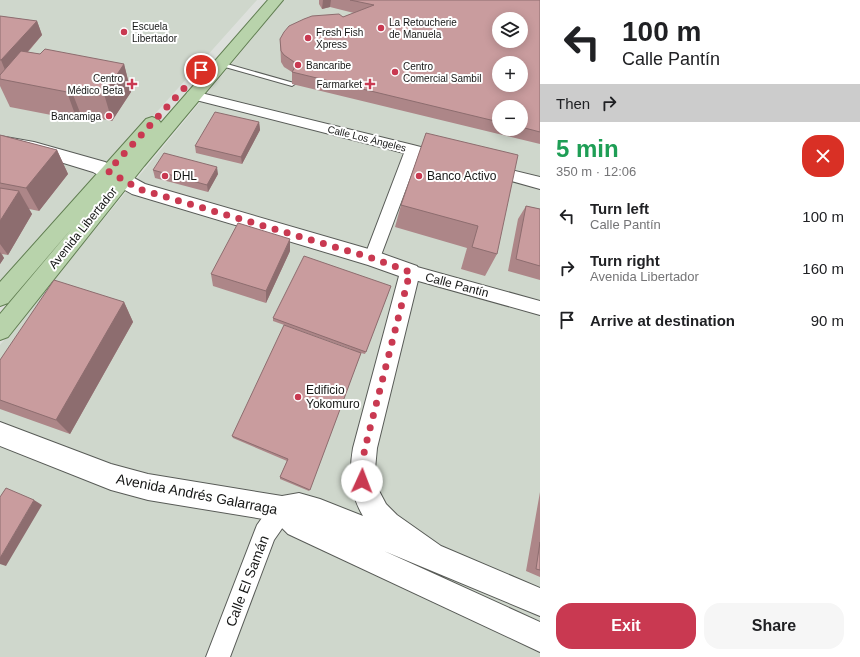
<!DOCTYPE html>
<meta charset="utf-8">
<style>
body{margin:0;font-family:Helvetica,sans-serif;background:#f6f6f6;color:#202124;height:100vh;display:flex;flex-direction:column;font-size:15px;white-space:nowrap}
*{box-sizing:border-box;margin:0}
p{font-size:13px;color:#757577}
.icon{flex:none;width:22px;height:22px;fill:none;stroke:currentColor;stroke-width:2;stroke-linecap:round;stroke-linejoin:round}
.map{position:relative;flex:1;overflow:hidden}
.sheet{display:flex;flex-direction:column;background:#fff;width:320px}
.sheet>*{flex:none}
.guide{background:#fff;color:#202124;overflow:hidden}
.tools{position:absolute;left:492px;top:12px;display:grid;gap:8px}
.tools a{display:grid;place-items:center;width:36px;height:36px;border-radius:50%;background:#fff;box-shadow:0 2px 10px #0003;font-size:20px}
.pin{position:absolute;display:grid;place-items:center;width:34px;height:34px;color:#fff;margin:-17px;border:2px solid #fff;border-radius:50%;box-shadow:0 1px 4px #0007}
.me{position:absolute;width:44px;margin:-22px;rotate:2deg;stroke-linejoin:round;filter:drop-shadow(0 0 3px #0008)}
.turn{display:flex;align-items:center;gap:14px;height:84px;padding:0 16px;font-size:18px}
.turn .icon{width:52px;height:52px;stroke-width:2.5}
.turn b{display:block;font-size:28px;line-height:34px}
.then{display:flex;align-items:center;height:38px;padding:0 16px;background:#0003;gap:8px;font-size:15px}
.round{display:grid;place-items:center;flex:none;width:42px;height:42px;border-radius:16px;background:#f6f6f6}
.summary{display:flex;align-items:center;justify-content:space-between;height:68px;padding:0 16px}
h1{font-size:24px;font-weight:700;line-height:30px;color:#1e9e55}
.cta{display:flex;gap:8px;margin-top:auto;padding:8px 16px}
.cta a{flex:1;height:46px;border-radius:16px;background:#c93951;color:#fff;font-size:16px;font-weight:700;line-height:46px;text-align:center}
.cta a+a{background:#f6f6f6;color:#202124}
ul{padding:0;list-style:none}
li{display:flex;align-items:center;gap:12px;height:52px;padding:0 16px}
li div{flex:1}
li b{display:block;font-size:15px}
li em{font-style:normal}
main{display:flex;flex:1;min-height:0}
.map>svg:first-child{display:block}
.built{fill:#cfd7cc;fill-rule:evenodd}
.lines{fill:none;stroke-linecap:round;stroke-linejoin:round}
.lane-casing{stroke:#585b57;stroke-width:2}
.street-casing{stroke:#585b57;stroke-width:2}
.secondary-casing{stroke:#585b57;stroke-width:2}
.primary-casing{stroke:#617e52;stroke-width:2}
.lane{fill:#fff;fill-rule:evenodd}
.street{fill:#fff;fill-rule:evenodd}
.secondary{fill:#fff;fill-rule:evenodd}
.primary{fill:#b8d3ab;fill-rule:evenodd}
.wall{fill:#ad8688;fill-rule:evenodd}
.shaded-wall{fill:#8d6d6f}
.building{fill:#c99c9e;stroke:#8d6d6f;fill-rule:evenodd}
.route{stroke:#c93951;stroke-width:7;stroke-dasharray:0 12.6}
.poi-dot{fill:#c93951;stroke:#fff;stroke-width:1.5}
.labels{text-anchor:middle;stroke-width:4;stroke-linejoin:round;paint-order:stroke}
.far-poi-label{font-size:10px;fill:#161716;stroke:#fff;text-anchor:start}
.far-street-label{font-size:10px;fill:#161716;stroke:#fff}
.poi-label{font-size:12px;fill:#161716;stroke:#fff;text-anchor:start}
.street-label{font-size:12px;fill:#161716;stroke:#fff}
.near-street-label{font-size:14px;fill:#161716;stroke:#fff}
</style>
<main>
<div class="map">
<svg width="540" height="657" viewBox="0 0 540 657">
<rect width="100%" height="100%" fill="#dde0dc"/>
<path class="built" d="M0,0H257L0,287Z
M284,0H540V657H0V345ZM499,19H521V41H499ZM499,63H521V85H499ZM499,107H521V129H499Z"/>
<g class="lines">
<defs>
<path id="lane" d="M220,62L294,83L295,84L292,86L218,65L217,64Z"/>
<path id="street" d="M193,91L413,145L448,154L450,158L448,162L443,163L418,157L380,258L378,263L372,265L366,263L364,258L404,153L188,98L186,95L188,92Z
M491,165L540,177V189L486,174L484,170L486,166Z
M410,265L540,301V315L404,277L402,272L404,267Z
M282,498L290,501L293,509L290,517L274,540L230,657H206L257,525L274,501Z"/>
<path id="secondary" d="M0,136L34,142L105,162L145,184L372,250L417,266L420,272L377,448L375,469L377,487L386,504L397,515L441,546L540,588V616L384,551L540,622V652L288,534L275,521L148,500L111,490L0,446V422L111,464L148,474L282,496L299,493L320,499L363,516C350,494 349,472 353,448L399,276L368,265L132,194L93,172L34,154L0,148Z"/>
<path id="primary" d="M268,0H283L144,166L8,337L0,340V314L73,227L8,303L0,306V282L146,119L152,117L158,119L161,123L160,124Z"/>
</defs>
<use href="#lane" class="lane-casing"/>
<use href="#street" class="street-casing"/>
<use href="#secondary" class="secondary-casing"/>
<use href="#primary" class="primary-casing"/>
<use href="#lane" class="lane"/>
<use href="#street" class="street"/>
<use href="#secondary" class="secondary"/>
<use href="#primary" class="primary"/>
</g>
<path class="wall" d="M319,0H540V144L292,84V72L284,67L281,62L280,39L354,13L330,7L322,9L319,4ZM499,107H521V129H499Z
M0,16L37,21L42,35L28,52L40,54L124,64L131,92L112,121L81,115L77,120L10,107L0,86V75L1,74H0Z
M259,122L260,130L242,164L196,153L195,146Z
M426,133L497,254L485,276L461,269L467,248L395,227L401,205Z
M0,135L57,150L68,174L39,211L29,209L32,214L8,255L2,254L4,258L0,264Z
M153,170L218,174L208,192L155,178Z
M526,206L540,209V280L508,271L518,219Z
M290,251L266,303L213,286L211,274Z
M391,286L365,354L361,353L309,491L280,479V477L287,461L233,438L232,436L351,349L273,321V318Z
M124,302L133,322L70,434L0,409V360Z
M540,492V577L526,571Z"/>
<path class="shaded-wall" d="M323,0H331L330,7L322,9Z
M37,21L42,35L7,75L1,60Z
M124,64L131,92L112,121L104,94Z
M70,87L81,115L77,120L67,92Z
M259,122L260,130L242,164L241,157Z
M57,150L68,174L39,211L26,188Z
M217,167L218,174L208,192L207,185Z
M19,191L32,214L8,255L0,244V221Z
M290,239V251L266,303V291Z
M0,252L4,258L0,264Z
M124,302L133,322L70,434L56,420Z
M34,500L42,505L6,566L0,564V558Z"/>
<path class="building" d="M350,0H540V132L521,127V107H499V122L292,72L297,64L284,55L281,51L280,39L284,32L289,26L304,19L312,16L339,14L343,17L374,5ZM499,19H521V41H499ZM499,63H521V85H499Z
M0,16L37,21L1,60H0Z
M45,49L124,64L104,94L70,87L67,92L0,79V75L21,51L40,54Z
M215,112L259,122L241,157L195,146Z
M426,133L518,155L497,254L472,247L478,226L401,205Z
M0,135L57,150L26,188L0,183Z
M164,153L217,167L207,185L153,170Z
M0,188L19,191L0,221Z
M526,206L540,209V266L516,259Z
M238,223L290,239L266,291L211,274Z
M304,256L391,286L366,352L273,318Z
M54,280L124,302L56,420L0,400V360Z
M284,325L361,353L310,490L280,477L288,459L232,436Z
M6,488L34,500L0,558V497Z
M540,542V570L536,569Z"/>
<g class="lines">
<path class="route" d="M201,70L108,171L139,189L372,258L410,272L365,448L362,464V481"/>
</g>
<g class="poi-dot">
<circle cx="381" cy="28" r="4"/>
<circle cx="124" cy="32" r="4"/>
<circle cx="308" cy="38" r="4"/>
<circle cx="298" cy="65" r="4"/>
<circle cx="395" cy="72" r="4"/>
<path d="M130 78h4v4h4v4h-4v4h-4v-4h-4v-4h4z"/>
<path d="M368 78h4v4h4v4h-4v4h-4v-4h-4v-4h4z"/>
<circle cx="109" cy="116" r="4"/>
<circle cx="165" cy="176" r="4"/>
<circle cx="419" cy="176" r="4"/>
<circle cx="298" cy="397" r="4"/>
</g>
<g class="labels">
<g class="far-poi-label">
<text x="389" y="26">La Retoucherie<tspan x="389" dy="12">de Manuela</tspan></text>
<text x="132" y="30">Escuela<tspan x="132" dy="12">Libertador</tspan></text>
<text x="316" y="36">Fresh Fish<tspan x="316" dy="12">Xpress</tspan></text>
<text x="306" y="69">Bancaribe</text>
<text x="403" y="70">Centro<tspan x="403" dy="12">Comercial Sambil</tspan></text>
<text x="123" y="82" text-anchor="end">Centro<tspan x="123" dy="12">Médico Beta</tspan></text>
<text x="362" y="88" text-anchor="end">Farmarket</text>
<text x="101" y="120" text-anchor="end">Bancamiga</text>
</g>
<g class="far-street-label">
<text transform="translate(367 138) rotate(14)" y="4">Calle Los Ángeles</text>
</g>
<g class="poi-label">
<text x="173" y="180">DHL</text>
<text x="427" y="180">Banco Activo</text>
<text x="306" y="394">Edificio<tspan x="306" dy="14">Yokomuro</tspan></text>
</g>
<g class="street-label">
<text transform="translate(83 228) rotate(-51)" y="4">Avenida Libertador</text>
<text transform="translate(457 285) rotate(15)" y="4">Calle Pantín</text>
</g>
<g class="near-street-label">
<text transform="translate(197 494) rotate(11)" y="5">Avenida Andrés Galarraga</text>
<text transform="translate(247 581) rotate(-69)" y="5">Calle El Samán</text>
</g>
</g>
</svg>
<div class="tools">
<a><svg class="icon" aria-label="layers" viewBox="0 0 24 24"><path d="M12 4l9 5-9 5-9-5zM3 14l9 5 9-5"/></svg></a>
<a>+</a>
<a>−</a>
</div>
<div class="pin" style="left:201px;top:70px;background:#d93025"><svg class="icon" aria-label="arrive" viewBox="0 0 24 24"><path d="M6 21V4h12l-3 4 3 4H6"/></svg></div>
<svg class="me" style="left:362px;top:481px" viewBox="-20 -20 40 40"><circle r="19" fill="#fff"/><path d="M0-13L10 11 0 6-10 11z" fill="#c93951"/></svg>
</div>
<section class="sheet">
<div class="guide">
<div class="turn"><svg class="icon" aria-label="left" viewBox="0 0 24 24"><path d="M17 20v-9H6M10 6l-5 5 5 5"/></svg><div><b>100 m</b>Calle Pantín</div></div>
<div class="then">Then<svg class="icon" aria-label="right" viewBox="0 0 24 24"><path d="M7 20v-9h11M14 6l5 5-5 5"/></svg></div>
</div>
<div class="summary"><div><h1>5 min</h1><p>350 m · 12:06</p></div><a class="round" style="background:#d93025;color:#fff"><svg class="icon" aria-label="close" viewBox="0 0 24 24"><path d="M6 6l12 12M18 6L6 18"/></svg></a></div>
<ul>
<li><svg class="icon" aria-label="left" viewBox="0 0 24 24"><path d="M17 20v-9H6M10 6l-5 5 5 5"/></svg><div><b>Turn left</b><p>Calle Pantín</p></div><em>100 m</em></li>
<li><svg class="icon" aria-label="right" viewBox="0 0 24 24"><path d="M7 20v-9h11M14 6l5 5-5 5"/></svg><div><b>Turn right</b><p>Avenida Libertador</p></div><em>160 m</em></li>
<li><svg class="icon" aria-label="arrive" viewBox="0 0 24 24"><path d="M6 21V4h12l-3 4 3 4H6"/></svg><div><b>Arrive at destination</b></div><em>90 m</em></li>
</ul>
<div class="cta"><a>Exit</a><a>Share</a></div>
</section>
</main>
